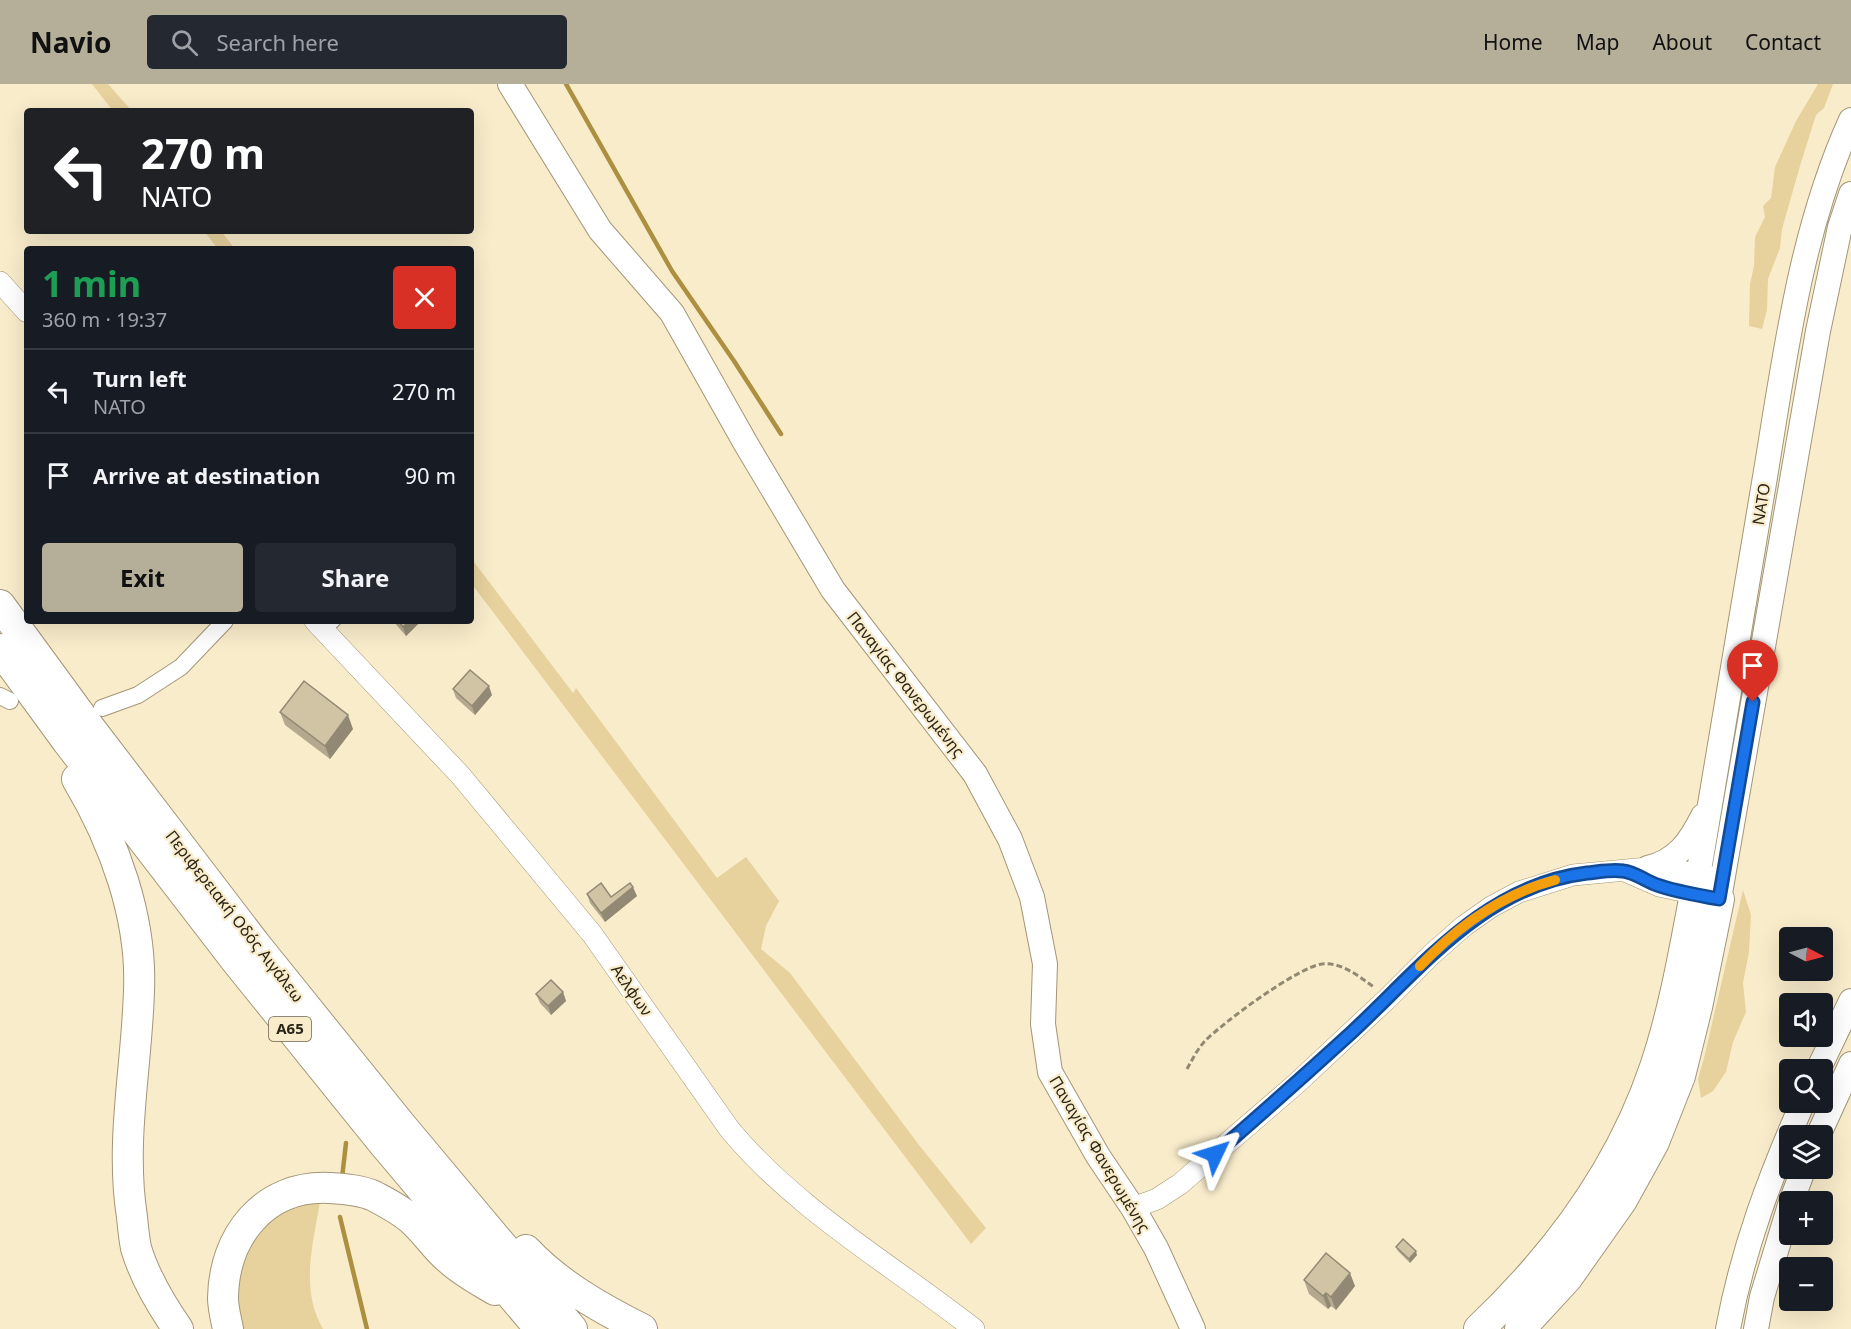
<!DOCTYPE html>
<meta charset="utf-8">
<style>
body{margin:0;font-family:"Noto Sans",sans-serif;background:#242831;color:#f1f3f6;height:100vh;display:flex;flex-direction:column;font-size:22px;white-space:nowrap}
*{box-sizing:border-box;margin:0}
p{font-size:20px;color:#9ea1a6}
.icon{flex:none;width:33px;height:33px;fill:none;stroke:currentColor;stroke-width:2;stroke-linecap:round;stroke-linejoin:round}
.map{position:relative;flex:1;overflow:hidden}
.sheet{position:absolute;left:24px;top:162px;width:450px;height:378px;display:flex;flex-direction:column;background:#171b24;border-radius:6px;box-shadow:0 6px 24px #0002}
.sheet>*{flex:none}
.guide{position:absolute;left:24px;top:24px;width:450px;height:126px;border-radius:6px;box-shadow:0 6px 24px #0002;background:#202124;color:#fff;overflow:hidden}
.needle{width:39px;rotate:96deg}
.fabs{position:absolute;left:1779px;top:843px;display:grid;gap:12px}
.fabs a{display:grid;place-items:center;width:54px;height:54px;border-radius:6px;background:#171b24;box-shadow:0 6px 24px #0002;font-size:30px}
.pin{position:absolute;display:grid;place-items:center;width:51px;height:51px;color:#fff;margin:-62px -26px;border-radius:50% 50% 50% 0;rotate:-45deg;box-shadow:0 0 6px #0007}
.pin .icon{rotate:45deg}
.me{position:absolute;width:66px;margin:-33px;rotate:49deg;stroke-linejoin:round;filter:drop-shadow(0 0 4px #0008)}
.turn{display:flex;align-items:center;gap:21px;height:126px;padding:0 18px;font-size:27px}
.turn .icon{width:78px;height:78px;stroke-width:2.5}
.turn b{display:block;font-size:42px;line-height:51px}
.round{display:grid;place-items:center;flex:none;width:63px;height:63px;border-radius:6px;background:#242831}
.headline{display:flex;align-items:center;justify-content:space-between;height:102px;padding:0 18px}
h1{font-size:36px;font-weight:700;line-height:45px;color:#1e9e55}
.cta{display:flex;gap:12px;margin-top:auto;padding:12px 18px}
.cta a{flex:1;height:69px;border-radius:6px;background:#b5ae99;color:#111;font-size:24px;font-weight:700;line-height:69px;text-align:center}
.cta a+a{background:#242831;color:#f1f3f6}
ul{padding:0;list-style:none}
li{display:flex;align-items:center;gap:18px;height:84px;padding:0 18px;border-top:2px solid #363941}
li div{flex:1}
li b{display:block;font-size:22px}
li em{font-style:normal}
header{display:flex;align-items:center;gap:36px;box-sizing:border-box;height:84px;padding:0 30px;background:#b5ae99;color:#111}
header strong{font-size:28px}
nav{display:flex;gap:33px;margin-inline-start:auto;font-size:21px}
.search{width:420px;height:54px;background:#242831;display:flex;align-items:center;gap:15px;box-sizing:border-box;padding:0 21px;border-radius:6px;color:#9ea1a6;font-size:22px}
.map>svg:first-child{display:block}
.green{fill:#e7d29e}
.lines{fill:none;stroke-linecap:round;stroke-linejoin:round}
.stream{stroke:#ad8f40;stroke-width:4.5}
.service-casing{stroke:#a39678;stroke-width:10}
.minor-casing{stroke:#a39678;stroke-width:18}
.tertiary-casing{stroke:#a39678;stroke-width:22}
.secondary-casing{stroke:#a39678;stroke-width:26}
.motorway-casing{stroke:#a39678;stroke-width:32}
.path{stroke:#928972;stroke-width:3;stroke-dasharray:6 3;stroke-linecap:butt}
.service{stroke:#fff;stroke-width:8}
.minor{stroke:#fff;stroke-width:16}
.tertiary{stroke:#fff;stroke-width:21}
.secondary{stroke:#fff;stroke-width:24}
.motorway{stroke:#fff;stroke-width:30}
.wall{fill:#b4a98e}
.shaded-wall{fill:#928974}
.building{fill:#d1c4a5;stroke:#928974;stroke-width:1.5}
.route-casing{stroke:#114b97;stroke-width:15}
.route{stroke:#1a73e8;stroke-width:10}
.slow{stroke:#f59e0b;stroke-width:10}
.labels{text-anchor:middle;stroke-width:4.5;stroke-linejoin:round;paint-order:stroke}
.shield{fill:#f9eccb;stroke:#68614e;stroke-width:1.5}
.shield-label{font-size:15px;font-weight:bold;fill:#2a2519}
.street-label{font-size:16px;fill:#2a2519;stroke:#f9eccb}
</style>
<header>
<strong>Navio</strong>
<div class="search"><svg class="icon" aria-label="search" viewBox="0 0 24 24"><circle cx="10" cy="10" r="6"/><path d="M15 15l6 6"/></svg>Search here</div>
<nav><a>Home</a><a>Map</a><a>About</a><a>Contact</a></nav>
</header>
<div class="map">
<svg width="1851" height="1245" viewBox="0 0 1851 1245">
<rect width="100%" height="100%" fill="#f9eccb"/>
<path class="green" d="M92,0H108L132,27H113Z
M1818,0H1833L1824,24L1816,31L1800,82L1782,145L1780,164L1768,195L1767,226L1762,245L1749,242L1750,200L1754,182L1755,153L1765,133L1763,122L1771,114L1775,83L1796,37Z
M204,147H221L235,165H218Z
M471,474L573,609L576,604L717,794L746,773L779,817L766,842L761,865L790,889L919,1061L986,1144L971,1160L471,499Z
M1743,806L1751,831L1749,868L1743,899L1746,928L1733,958L1726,988L1713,1007L1701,1014L1698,995L1704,974Z
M321,1112C314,1156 299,1204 323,1245H241L234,1196L243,1166L275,1129Z"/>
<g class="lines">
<path class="stream" d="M566,0L672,187L734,277L781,350
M342,1094L346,1059
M340,1133L367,1245"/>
<defs>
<path id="service" d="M326,548L337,537"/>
<path id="minor" d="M0,612L10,617
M102,624L138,611L181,583L225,537"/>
<path id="tertiary" d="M0,198L27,228
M315,537L461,692L592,850L730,1046C798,1127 891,1180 974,1245
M1627,788L1659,802L1706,812
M1133,1124L1157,1115L1180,1100L1297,999L1388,914L1432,870L1464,842L1491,823L1519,808L1573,791L1648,784L1681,787L1715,794"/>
<path id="secondary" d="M510,0L600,146L672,229L746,360L833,506L975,690L1010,755L1032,813L1045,880L1043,940L1050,988L1098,1072L1133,1124L1156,1164L1193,1245
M1648,784C1677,777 1690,758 1703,732
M1695,810C1718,671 1742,532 1765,393C1785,273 1800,148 1851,36
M1719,815L1818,247L1840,143L1851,110
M1818,986L1851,917
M1818,1052L1851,980
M1791,1118L1804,1084
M1728,1245C1743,1164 1770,1093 1803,1018
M1756,1245L1762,1213L1790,1121"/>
<path id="motorway" d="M0,521L87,640L256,861L401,1041L572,1245
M0,565L67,657L237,878L383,1059L540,1245
M77,695C114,757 142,833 139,906C137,982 120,1057 132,1133C133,1143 134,1154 136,1164C144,1191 162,1222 178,1245
M526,1166C558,1200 600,1224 642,1245
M228,1245C226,1235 223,1224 223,1214C224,1152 264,1101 329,1104C344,1105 361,1106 374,1112C387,1119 401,1126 412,1136C426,1148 436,1165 450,1176C463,1188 480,1197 495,1206
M1479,1245C1556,1172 1621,1084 1655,983C1674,927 1684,868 1695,810
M1520,1245L1567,1194L1622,1116L1654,1058L1680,992L1697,923L1719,815"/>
</defs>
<use href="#service" class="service-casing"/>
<use href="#minor" class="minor-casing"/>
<use href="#tertiary" class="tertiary-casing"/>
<use href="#secondary" class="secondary-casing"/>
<use href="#motorway" class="motorway-casing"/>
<path class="path" d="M1187,985C1192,976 1197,966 1204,958C1222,939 1298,883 1322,880C1342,878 1360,893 1375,904"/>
<use href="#service" class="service"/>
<use href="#minor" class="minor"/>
<use href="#tertiary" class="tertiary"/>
<use href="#secondary" class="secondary"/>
<use href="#motorway" class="motorway"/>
</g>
<path class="wall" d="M393,537H421L406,552Z
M453,605L492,611L475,631L456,614Z
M280,628L353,645L330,675L285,641Z
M587,810L611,813L637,812L605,838L590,819Z
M563,908L566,917L551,931L540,919L536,910Z
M1396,1163L1417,1171L1410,1179L1398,1167Z
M1304,1196L1355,1202L1336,1226L1331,1222L1328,1225L1309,1210Z"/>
<path class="shaded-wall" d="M409,537H421L406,552L403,543Z
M489,602L492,611L475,631L472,622Z
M348,631L353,645L330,675L325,662Z
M633,803L637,812L605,838L601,829Z
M563,908L566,917L551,931L548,922Z
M1416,1167L1417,1171L1410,1179L1409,1175Z
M1350,1189L1355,1202L1336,1226L1331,1213Z
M1326,1209L1331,1222L1328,1225L1323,1212Z"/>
<path class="building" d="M398,537H409L403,543Z
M470,586L489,602L472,622L453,605Z
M304,597L348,631L325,662L280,628Z
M601,799L611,813L630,799L633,803L601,829L587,810Z
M551,896L563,908L548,922L536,910Z
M1403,1155L1416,1167L1409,1175L1396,1163Z
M1326,1169L1350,1189L1331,1213L1326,1209L1323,1212L1304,1196Z"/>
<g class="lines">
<defs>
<path id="route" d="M1215,1070C1261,1030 1306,990 1351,949C1421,884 1485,801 1587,789C1598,788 1612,785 1623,787C1634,788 1646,797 1657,801C1677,808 1698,811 1719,815L1753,618"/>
</defs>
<use href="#route" class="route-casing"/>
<use href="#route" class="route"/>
<path class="slow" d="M1420,882C1457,843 1502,810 1555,796"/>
</g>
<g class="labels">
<rect class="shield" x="269" y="933" width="42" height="24" rx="4.5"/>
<g class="shield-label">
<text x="290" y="950">Α65</text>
</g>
<g class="street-label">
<text transform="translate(1761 420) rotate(-81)" y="6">ΝΑΤΟ</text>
<text transform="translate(906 600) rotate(52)" y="6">Παναγίας Φανερωμένης</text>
<text transform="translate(235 832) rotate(52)" y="6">Περιφερειακή Οδός Αιγάλεω</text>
<text transform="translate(632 906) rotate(55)" y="6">Αελφων</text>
<text transform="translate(1100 1070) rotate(59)" y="6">Παναγίας Φανερωμένης</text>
</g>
</g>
</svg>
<div class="fabs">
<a><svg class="needle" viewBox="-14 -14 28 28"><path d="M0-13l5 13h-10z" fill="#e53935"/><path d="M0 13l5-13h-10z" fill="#9ea1a6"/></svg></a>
<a><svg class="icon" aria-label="sound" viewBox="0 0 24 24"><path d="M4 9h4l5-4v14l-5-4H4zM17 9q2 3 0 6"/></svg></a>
<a><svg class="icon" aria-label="search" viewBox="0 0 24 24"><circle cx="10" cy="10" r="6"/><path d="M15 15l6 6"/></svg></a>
<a><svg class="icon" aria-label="layers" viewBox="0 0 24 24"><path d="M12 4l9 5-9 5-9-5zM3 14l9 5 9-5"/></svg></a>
<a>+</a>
<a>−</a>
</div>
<div class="pin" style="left:1753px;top:618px;background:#d93025"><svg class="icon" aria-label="arrive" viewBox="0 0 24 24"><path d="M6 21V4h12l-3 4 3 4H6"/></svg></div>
<svg class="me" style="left:1215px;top:1070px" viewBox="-20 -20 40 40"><path d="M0-17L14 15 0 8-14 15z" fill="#1a73e8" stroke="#fff" stroke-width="4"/></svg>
<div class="guide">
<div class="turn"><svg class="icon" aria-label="left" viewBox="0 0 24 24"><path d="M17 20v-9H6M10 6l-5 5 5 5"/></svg><div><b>270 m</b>ΝΑΤΟ</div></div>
</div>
<section class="sheet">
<div class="headline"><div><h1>1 min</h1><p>360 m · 19:37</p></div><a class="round" style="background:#d93025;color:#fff"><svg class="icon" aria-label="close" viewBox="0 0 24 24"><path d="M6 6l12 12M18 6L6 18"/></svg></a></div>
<ul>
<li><svg class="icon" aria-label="left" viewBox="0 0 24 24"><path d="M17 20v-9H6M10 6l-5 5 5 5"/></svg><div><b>Turn left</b><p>ΝΑΤΟ</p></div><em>270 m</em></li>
<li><svg class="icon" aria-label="arrive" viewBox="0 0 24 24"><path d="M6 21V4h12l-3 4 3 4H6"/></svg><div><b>Arrive at destination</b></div><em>90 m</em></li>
</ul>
<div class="cta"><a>Exit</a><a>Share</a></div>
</section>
</div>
